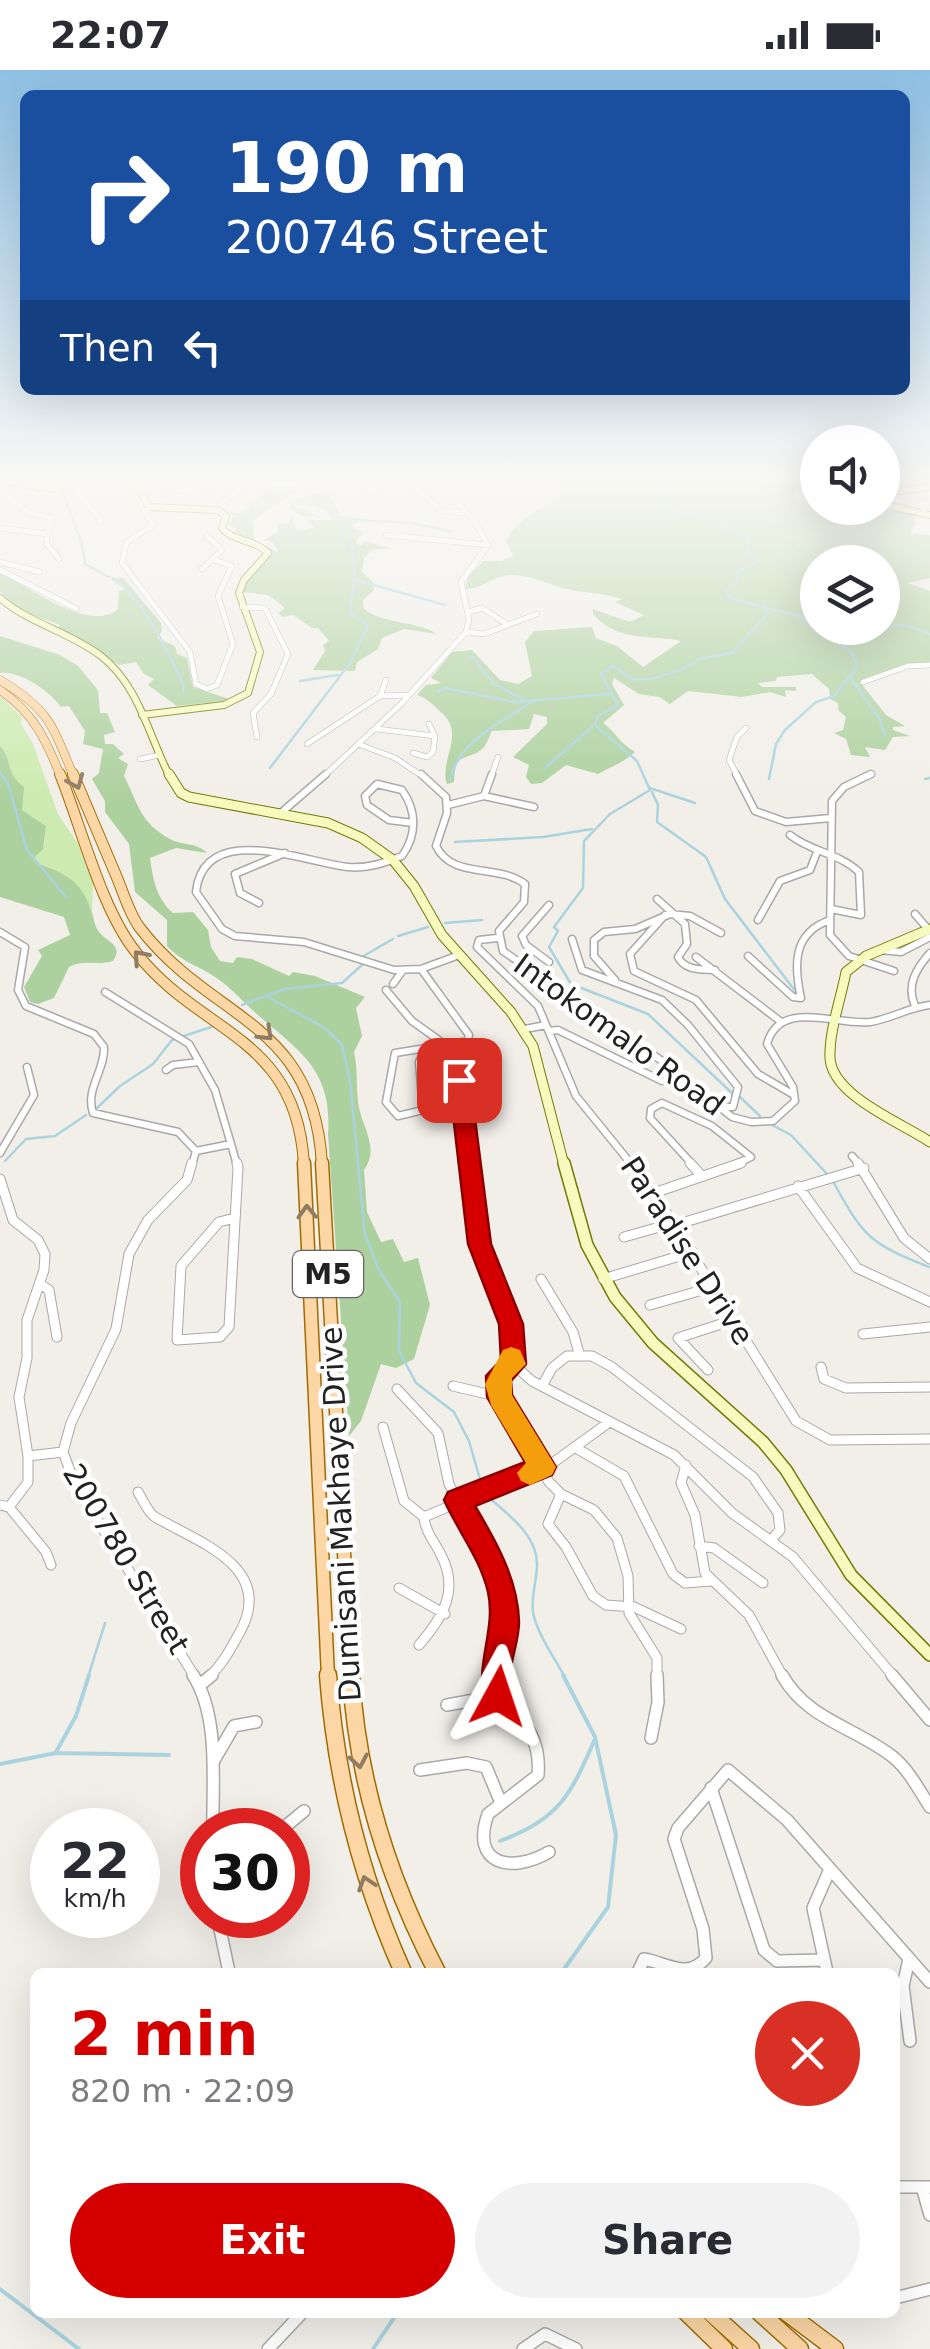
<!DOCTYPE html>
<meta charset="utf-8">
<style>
body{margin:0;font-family:"DejaVu Sans",sans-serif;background:#f2f2f3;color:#2b2b33;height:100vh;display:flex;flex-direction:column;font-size:38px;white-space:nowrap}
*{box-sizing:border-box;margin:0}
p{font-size:32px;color:#7c7c81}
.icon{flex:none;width:55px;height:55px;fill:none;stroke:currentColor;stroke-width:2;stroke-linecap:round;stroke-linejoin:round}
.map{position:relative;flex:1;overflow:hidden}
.panel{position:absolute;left:30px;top:1898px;width:870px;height:350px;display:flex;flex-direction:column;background:#fff;border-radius:15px;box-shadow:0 10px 40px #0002}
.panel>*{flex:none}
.top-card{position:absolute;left:20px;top:20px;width:890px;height:305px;border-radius:15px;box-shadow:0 10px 40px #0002;background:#1a4fa0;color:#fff;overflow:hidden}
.fabs{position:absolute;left:800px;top:355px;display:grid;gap:20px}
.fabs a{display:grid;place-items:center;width:100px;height:100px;border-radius:50%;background:#fff;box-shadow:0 10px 40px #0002;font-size:50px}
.speed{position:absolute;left:30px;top:1738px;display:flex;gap:20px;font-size:50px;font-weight:700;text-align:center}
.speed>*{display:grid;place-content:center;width:130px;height:130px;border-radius:50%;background:#fff;box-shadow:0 10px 40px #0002;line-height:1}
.speed small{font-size:25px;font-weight:400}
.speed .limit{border:15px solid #d22;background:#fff;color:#111}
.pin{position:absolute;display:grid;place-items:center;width:85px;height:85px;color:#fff;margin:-42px;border-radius:20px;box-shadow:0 5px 15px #0006}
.me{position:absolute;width:110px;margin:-55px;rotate:5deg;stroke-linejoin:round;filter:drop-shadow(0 0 8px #0008)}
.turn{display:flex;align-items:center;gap:35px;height:210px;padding:0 40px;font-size:45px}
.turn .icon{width:130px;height:130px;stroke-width:2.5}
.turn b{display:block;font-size:70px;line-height:85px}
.then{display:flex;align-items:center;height:95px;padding:0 40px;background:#0003;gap:20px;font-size:38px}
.round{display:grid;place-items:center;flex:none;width:105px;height:105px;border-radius:52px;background:#f2f2f3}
.head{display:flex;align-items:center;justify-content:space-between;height:170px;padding:0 40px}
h1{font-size:60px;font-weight:700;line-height:75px;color:#d40000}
.primary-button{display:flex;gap:20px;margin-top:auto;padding:20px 40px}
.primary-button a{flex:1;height:115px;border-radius:60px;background:#d40000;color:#fff;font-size:40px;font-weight:700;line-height:115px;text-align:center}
.primary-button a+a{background:#f2f2f3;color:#2b2b33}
.status{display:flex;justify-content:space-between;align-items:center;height:70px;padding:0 50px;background:#fff;direction:ltr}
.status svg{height:28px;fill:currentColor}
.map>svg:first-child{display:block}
.grass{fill:#cdebb0}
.forest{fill:#add19e;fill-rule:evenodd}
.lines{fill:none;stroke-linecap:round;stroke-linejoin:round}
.stream-far1{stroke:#aad3df;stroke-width:2.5}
.stream{stroke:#aad3df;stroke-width:4}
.street-far3-casing{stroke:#a9a9a9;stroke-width:6}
.street-far2-casing{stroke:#a9a9a9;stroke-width:9}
.street-far1-casing{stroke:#a9a9a9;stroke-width:11}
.street-casing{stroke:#a9a9a9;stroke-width:14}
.secondary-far2-casing{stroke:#707d05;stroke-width:8}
.secondary-far1-casing{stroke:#707d05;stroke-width:11}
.secondary-casing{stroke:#707d05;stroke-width:14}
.primary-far3-casing{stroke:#a06b00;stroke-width:9}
.primary-far2-casing{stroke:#a06b00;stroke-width:12}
.primary-far1-casing{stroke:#a06b00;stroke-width:15}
.primary-casing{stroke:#a06b00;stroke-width:19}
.street-far3{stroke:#fff;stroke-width:5}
.street-far2{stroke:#fff;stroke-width:6}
.street-far1{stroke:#fff;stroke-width:9}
.street{stroke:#fff;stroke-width:11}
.secondary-far2{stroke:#f7fabf;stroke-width:6}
.secondary-far1{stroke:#f7fabf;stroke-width:9}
.secondary{stroke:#f7fabf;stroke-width:11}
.primary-far3{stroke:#fcd6a4;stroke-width:8}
.primary-far2{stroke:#fcd6a4;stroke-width:10}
.primary-far1{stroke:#fcd6a4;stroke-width:12}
.primary{stroke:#fcd6a4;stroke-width:16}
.oneway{stroke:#8f7c63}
.route{fill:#d40000;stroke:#8a0000;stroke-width:2.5}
.slow{fill:#f59e0b}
.labels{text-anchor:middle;stroke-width:9;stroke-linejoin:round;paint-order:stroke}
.shield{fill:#fff;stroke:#646464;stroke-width:2.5}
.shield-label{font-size:28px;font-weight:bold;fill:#222}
.street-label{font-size:30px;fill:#222;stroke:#fff}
</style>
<div class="status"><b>22:07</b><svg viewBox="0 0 49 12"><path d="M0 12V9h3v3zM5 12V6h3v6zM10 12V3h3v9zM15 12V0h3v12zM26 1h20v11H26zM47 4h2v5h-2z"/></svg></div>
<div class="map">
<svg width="930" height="2279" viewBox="0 0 930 2279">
<rect width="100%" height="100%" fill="#f2efe9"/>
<path class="grass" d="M0,626L22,647L21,654L33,674L58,744L78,774L93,812L92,843C81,813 64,803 35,792L34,788L44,775L45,755L22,740L19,714L9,701L4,680L0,676Z"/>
<path class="forest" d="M555,410H817L810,417L794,421L795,429L818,438L881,443L886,439L913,443L916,454L910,463L930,465V508L908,513L930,521V593L901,596L860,612L886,645L905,656L893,657V660L910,666L893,667L885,680L865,677L870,687L851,685L846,669L834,663L843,660L846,647L839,641L838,633L830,629L829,619L812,604L777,607L776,611L758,613L762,617H796V621L785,620L786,627L770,622L742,627L688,621L670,634L659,627L639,624L614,608L612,614L624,635L603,653C616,662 620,674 635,682C624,693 611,696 598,704L566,695L542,713L531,714L526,707L529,695L513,687L547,654V647L534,644L529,659L492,661C489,666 488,672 484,677C469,693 455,678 454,712L447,714C439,690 465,665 443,644C434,636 429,629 417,625L426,615L441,613L431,608L452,582L472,580L500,610L518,614L532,606L525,572L534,561L592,557L596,568L617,576L643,597L681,571C648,564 619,573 593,544V539L630,552L644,545L615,532L622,529C603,523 585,523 566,519C548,514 530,505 510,505C492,506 483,519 465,519L469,505L484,491H500L513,486L506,471C517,448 540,439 560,428L561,416ZM818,492H882V558H818Z
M274,414L294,415L296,421L253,451L254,469L232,466L237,459L228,455L233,446L228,442L242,443Z
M317,423L330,424L340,446L363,449L351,456L362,462L356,473L362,476L364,471L394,479H374L364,488L362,502L373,512L374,520L363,530L364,539C386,555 418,551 437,564L404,559L382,568L378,579L357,592L355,601L313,600L325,581L323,575L329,571L318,558H312L293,545L283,547L278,543L285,538L268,525L242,522L245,514L271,485L269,477L279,484L274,473L263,470L278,462V454L287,453L292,448L297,461L314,458L308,450H333C327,438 307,430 295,438L309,440L315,446L304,447L288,438L294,431Z
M0,502C28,516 89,564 118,539L119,521L127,519L110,509L123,508L161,553L162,561L157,568L175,576L177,584L187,588L193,617L232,630L177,636L148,615L154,609L144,604L136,592L119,595L57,560L60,555C37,546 17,543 0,521Z
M0,566L60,585L78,596L98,620L100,643H107L115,662L104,665L105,674H113L124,684L118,688L128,694L124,706C138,733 140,753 170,769C183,776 196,772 207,783L176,778L150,788C153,809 156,828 173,843L193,842L208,860L211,877L220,891L233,893L237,887L252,889L289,906L293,902L315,906L365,927L356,938L362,966L354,982C358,999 356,1014 358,1031C360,1055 381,1077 364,1100L367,1142L381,1172L393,1169L404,1192L418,1188L430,1235L414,1289L396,1298L381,1294L361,1351L349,1366L328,1064C333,993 292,978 247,935C236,924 225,913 212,905C196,895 181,891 167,876V850L135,822L129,774L105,742V731L92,709L99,703L103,679L83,674L85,661L69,636L61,637C48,620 21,601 0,603Z
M0,676C12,687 5,704 24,717L22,740L46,756L43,779L34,788L35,792C64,804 80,808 91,840C94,847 94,856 99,862C108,873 124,875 113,891C98,896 83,889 69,897L54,928L38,934L30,932L24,917L42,886L38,880L70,865L64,847L0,827Z"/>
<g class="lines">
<path class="stream-far1" d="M661,410L658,415L665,419L658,424L665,435L748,467V482L757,491L737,502L738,511L726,520L729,528L818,551
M62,420L82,474L85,494L109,507
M339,449L412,453L451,461
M113,508C145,532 166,578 183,614V623
M355,510L445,535
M882,555L909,556L930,564
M471,586L493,613L523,629
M851,608L880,650L885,666
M300,611L338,605
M438,621L446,618L514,632L609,624
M270,698L350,593L368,556L350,542C354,515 359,479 343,454C334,439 325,430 318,413
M545,698L592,657
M0,702L8,714L27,780L66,827
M769,709L776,674L785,660L816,632L834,626L858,595L850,581L802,548
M925,709L930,708
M450,710C459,668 504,653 535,629
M650,718L695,733
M652,722L658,735L657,752L706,787L725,829L796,922
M455,772L543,767L592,759
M445,853L482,850
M398,866L428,857
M360,888L393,869
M266,926L325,958L342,975L350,1011L365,1165L379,1200L400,1232L399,1281L416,1313L454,1342L469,1371L482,1416
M242,935L284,919L342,913L362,895
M733,1024L648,944L571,914L549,877L558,861L554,857L583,818L584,771L610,744L650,720L637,691L595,655L597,647L618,635L601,604L613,596C620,599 627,608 635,610C646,613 693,597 699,589L732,583L768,543L762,535
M740,1027L760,1046
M97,1038L120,1016L153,994L172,970L214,956
M772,1055L791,1065L827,1104
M5,1091L26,1069L55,1066L86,1045
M834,1113C864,1168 871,1174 929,1197
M486,1425C506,1443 537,1464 537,1494C537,1510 531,1526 533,1542C537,1564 554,1587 565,1607
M88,1607L105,1553"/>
<path class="stream" d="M56,1682L76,1646L89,1605
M0,1694L56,1683L169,1685
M500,1771C560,1748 570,1726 595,1669
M562,1902L608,1837L616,1765L595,1667L563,1605
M0,2219L79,2279
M373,2279L398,2242"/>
<defs>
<path id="street-far3" d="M74,415L101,451
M416,418L442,441L467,443
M136,420L217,411L296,414L324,410
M179,421L219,414
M0,422L30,443L51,447L46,473L59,489
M364,422L398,410
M219,434L234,424L243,411
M149,437L144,442L153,455L126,473L122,493L190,582L196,614L207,619L217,615L233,574L218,526L232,496L214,490
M925,444L922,433L930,432
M0,458L47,464
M386,465L488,475
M0,492L40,502
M202,499L222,480L207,466
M0,500L77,539
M242,537L265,538L288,584L271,624L253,643L257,667
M468,542L482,538L505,553
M466,562L484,564L537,544
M863,612L908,596L930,595
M380,626L386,610
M377,659L435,666
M307,674L380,626L407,625
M361,675L395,688L424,707
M413,683L427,687L433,682L435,666L429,654
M140,689L160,685
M323,707L401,634L466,562L469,549L461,512L488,475L476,454L438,410
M491,707L498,687
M738,707L729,690L737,667L746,658
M866,707L872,704"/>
<path id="street-far2" d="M421,704L446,727L447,743L436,776C453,810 497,793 525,814L524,832L499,861L503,881L665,993L732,1047L751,1052L773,1051L795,1031L793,1017L767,974C780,928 835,956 870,952C891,949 909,937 930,935
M736,704L755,741L786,752L831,748
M871,704L844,717L832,731L830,865L849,886L894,901
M484,726L534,737
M448,735L484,726L492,704
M282,742L326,704
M413,753L389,750L367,735L365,726L377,714L402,720C417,741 417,765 402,786C385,793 367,799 348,797C307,793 204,749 196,822L222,859L235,866L304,872L394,900L421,899L459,885
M790,765C811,782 839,783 859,802L861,845L831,839
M657,829L685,854L687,874L678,887C685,901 701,899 715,900
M259,833L240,823L235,804L285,783
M549,835L522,866L526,875L549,892
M915,844L928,859
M665,845L630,884L634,901L696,930L758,1004L794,1025
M758,850L780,811L810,800L817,782
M0,862L25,877L18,920L26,936L94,964L104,977C105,1001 85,1019 93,1043L178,1062L196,1081L192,1095
M497,868L479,870L477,877L538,936L576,1026L632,1095
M572,869L582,900L662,930L688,955L738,1017L733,1037H718
M880,880L901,882L930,867
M748,886L793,927L801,928C794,896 792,863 830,850
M696,887L780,951
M421,899L469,965L459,1004L467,1095
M615,910L594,886V870L604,862L635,859L670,844L690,846L721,863
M393,914L403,900
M386,920L412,951L440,971
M105,922L189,974L215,1020L231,1074
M915,936C906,915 916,899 930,883
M525,959L546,955L549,961L558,960L662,1011
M426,978L419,992L423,1040L398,1046L386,1032L395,983Z
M426,978L469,971
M166,1000L173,995L199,992
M196,1081L231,1074L237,1095
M0,1083L34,1025L27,997
M852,1086L860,1095
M693,1095L650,1048L651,1039L662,1033L712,1056L751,1087L734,1095"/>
<path id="street-far1" d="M192,1093L187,1110L148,1150L129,1184L116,1259L71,1353L63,1382L75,1414L195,1607
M467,1093L482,1184L511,1253L513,1294L532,1311L674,1385L732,1443L793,1487L894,1607
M630,1093L654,1123L796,1351L830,1370L930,1369
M690,1093L702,1106
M858,1093L904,1168L930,1189
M0,1109L13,1150L38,1170L45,1184L44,1200L27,1250V1288L19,1327L28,1386L63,1382
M798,1116L857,1198L930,1232
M654,1123L741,1093
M235,1148L219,1152L181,1196L177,1270L220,1267L229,1257L238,1098L237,1093
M675,1155L864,1098
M624,1167L674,1153
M541,1209L573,1262L579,1283
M603,1209L693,1182
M40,1214L49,1220L57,1267
M650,1235L713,1217
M863,1264L930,1257
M513,1294L499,1306L500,1327L549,1412L561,1424L594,1440L617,1468L628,1506L629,1543L657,1588V1607
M821,1297L824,1309L846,1318L930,1317
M708,1300L678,1268L733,1250
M453,1316L500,1327
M542,1316L552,1298L567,1286H592L612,1297L753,1407L778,1443L780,1460L771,1470
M397,1319L438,1363L449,1414L495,1500L505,1554L496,1607
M383,1357L404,1431L424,1447
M576,1378L624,1406L673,1504L685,1513L711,1511
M686,1395L681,1413L695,1445L705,1503L749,1545L783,1607
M138,1422C143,1430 148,1443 155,1447C198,1472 276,1497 240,1562C231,1578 223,1594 209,1607
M561,1424L548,1454L566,1477L593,1526L606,1535L634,1537L681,1559
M0,1435L9,1437L28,1412V1386
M9,1437L46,1482L51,1495
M699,1476L714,1478L763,1513
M399,1518L445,1544
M419,1575C444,1546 460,1519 440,1483C434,1471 425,1461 424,1447L554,1392L608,1353"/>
<path id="street" d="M193,1605C220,1647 212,1712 213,1760
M497,1605C491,1642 543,1643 538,1705L488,1744C470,1795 511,1804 549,1782
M782,1605C807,1650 855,1657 893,1687C909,1700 919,1720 930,1737
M892,1605L930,1650
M200,1615L212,1605
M447,1635L497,1626
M651,1668L658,1632L657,1605
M213,1692L234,1656L256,1652
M420,1700L467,1693L486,1697L501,1733
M711,1718L764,1880L777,1891L824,1890
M281,1760L304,1741
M217,1845L229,1902
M909,1889L903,1916L910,1971
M638,1902L644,1889C667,1893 687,1910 706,1888L703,1859L674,1769L678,1758L728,1700L787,1750L930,1912
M827,1902L813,1838L830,1799
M895,2117H930
M922,2117L930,2145
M895,2228L930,2219
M268,2279L303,2242
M523,2279L545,2264L576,2279"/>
<path id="secondary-far2" d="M5,410L50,419L83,410
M134,410L149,437L218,440L226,446L222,458C233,472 255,469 268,483L244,510L239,523L260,582L248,623L224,635L142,645
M882,423L930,417
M882,434L930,445
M0,528C30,554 70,562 101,586C139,615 149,667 170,707"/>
<path id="secondary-far1" d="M169,704L181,723L189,727L328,753L362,768L393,790L414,816L442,865L511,942L533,976L564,1095
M930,859L866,886L846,902C841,928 829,961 830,988C832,1026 902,1053 930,1072"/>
<path id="secondary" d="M564,1093L587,1175L615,1227L653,1273L763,1372L786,1400L851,1505L930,1585"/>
<path id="primary-far3" d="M0,610C50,640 52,655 74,707
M0,620C34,643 46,670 61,707"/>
<path id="primary-far2" d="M60,704C81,756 101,838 135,881C199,965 297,964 304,1095
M73,704C88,739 103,775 118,810C124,825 130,845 140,858C212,952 314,949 322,1095"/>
<path id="primary-far1" d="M304,1093L328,1607
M322,1093L351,1607"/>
<path id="primary" d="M328,1605C336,1710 360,1806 403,1902
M351,1605C357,1711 388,1808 437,1902
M686,2242L724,2279
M710,2242L751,2279
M759,2242L800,2279
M786,2242L835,2279"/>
</defs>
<use href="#street-far3" class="street-far3-casing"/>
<use href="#street-far2" class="street-far2-casing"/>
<use href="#street-far1" class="street-far1-casing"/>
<use href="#street" class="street-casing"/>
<use href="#secondary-far2" class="secondary-far2-casing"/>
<use href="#secondary-far1" class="secondary-far1-casing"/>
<use href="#secondary" class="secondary-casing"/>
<use href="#primary-far3" class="primary-far3-casing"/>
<use href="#primary-far2" class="primary-far2-casing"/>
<use href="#primary-far1" class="primary-far1-casing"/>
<use href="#primary" class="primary-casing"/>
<use href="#street-far3" class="street-far3"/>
<use href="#street-far2" class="street-far2"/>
<use href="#street-far1" class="street-far1"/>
<use href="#street" class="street"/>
<use href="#secondary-far2" class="secondary-far2"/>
<use href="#secondary-far1" class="secondary-far1"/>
<use href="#secondary" class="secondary"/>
<use href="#primary-far3" class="primary-far3"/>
<use href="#primary-far2" class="primary-far2"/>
<use href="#primary-far1" class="primary-far1"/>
<use href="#primary" class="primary"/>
</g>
<defs><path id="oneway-chevron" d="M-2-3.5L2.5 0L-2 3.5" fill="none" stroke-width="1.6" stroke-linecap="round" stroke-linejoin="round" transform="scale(2.5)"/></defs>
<g class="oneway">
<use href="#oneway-chevron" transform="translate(76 712) rotate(67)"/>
<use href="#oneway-chevron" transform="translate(140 887) rotate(-131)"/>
<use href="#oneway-chevron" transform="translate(266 964) rotate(44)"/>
<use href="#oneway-chevron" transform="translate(307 1142) rotate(-92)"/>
<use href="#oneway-chevron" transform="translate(359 1691) rotate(80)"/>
<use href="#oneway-chevron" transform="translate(366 1813) rotate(-108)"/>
</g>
<linearGradient id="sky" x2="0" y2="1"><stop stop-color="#8fc0e4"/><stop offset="0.56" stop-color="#f9f8f5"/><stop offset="1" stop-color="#f9f8f5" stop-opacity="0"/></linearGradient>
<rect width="930" height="729" fill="url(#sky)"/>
<path class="route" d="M459,1002L470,1010L491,1174L523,1254L526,1294L511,1311L512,1325L556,1397L552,1405L475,1436C496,1471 518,1510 519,1552C519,1570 511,1588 510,1606C509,1618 513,1625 508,1636L498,1641L487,1636C472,1599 497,1561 488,1522C480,1488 458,1461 444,1430L448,1422L525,1392L487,1327L486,1306L501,1290L499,1254L468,1174L449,1010Z"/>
<path class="slow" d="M511,1277L520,1280L526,1294L512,1308V1325L556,1397L552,1405L530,1415L521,1411L517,1403L526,1393L491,1335L485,1314L503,1280Z"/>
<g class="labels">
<rect class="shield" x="293" y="1181" width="70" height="46" rx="8"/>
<g class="shield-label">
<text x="328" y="1214">M5</text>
</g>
<g class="street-label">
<text transform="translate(619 965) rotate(36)" y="10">Intokomalo Road</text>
<text transform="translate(687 1181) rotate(57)" y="10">Paradise Drive</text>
<text transform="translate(341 1444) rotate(-93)" y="10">Dumisani Makhaye Drive</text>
<text transform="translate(126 1489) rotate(59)" y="10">200780 Street</text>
</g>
</g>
</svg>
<div class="fabs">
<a><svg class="icon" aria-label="sound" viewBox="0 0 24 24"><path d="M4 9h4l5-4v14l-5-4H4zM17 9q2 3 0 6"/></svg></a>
<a><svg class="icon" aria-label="layers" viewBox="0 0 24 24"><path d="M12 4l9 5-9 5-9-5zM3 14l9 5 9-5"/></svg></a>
</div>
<div class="speed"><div>22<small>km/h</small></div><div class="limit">30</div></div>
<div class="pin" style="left:459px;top:1010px;background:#d93025"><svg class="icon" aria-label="arrive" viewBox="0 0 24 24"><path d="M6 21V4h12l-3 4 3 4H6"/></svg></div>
<svg class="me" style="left:498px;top:1626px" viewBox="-20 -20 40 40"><path d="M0-17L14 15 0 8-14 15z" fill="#d40000" stroke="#fff" stroke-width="4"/></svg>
<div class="top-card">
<div class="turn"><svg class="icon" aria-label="right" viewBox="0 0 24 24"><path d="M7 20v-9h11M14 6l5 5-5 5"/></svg><div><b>190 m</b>200746 Street</div></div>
<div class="then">Then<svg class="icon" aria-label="left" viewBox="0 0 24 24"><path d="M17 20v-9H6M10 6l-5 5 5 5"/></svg></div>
</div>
<section class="panel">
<div class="head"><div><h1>2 min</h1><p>820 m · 22:09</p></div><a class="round" style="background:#d93025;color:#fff"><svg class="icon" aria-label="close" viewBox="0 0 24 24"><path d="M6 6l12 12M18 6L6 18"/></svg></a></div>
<div class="primary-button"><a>Exit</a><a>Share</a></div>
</section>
</div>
